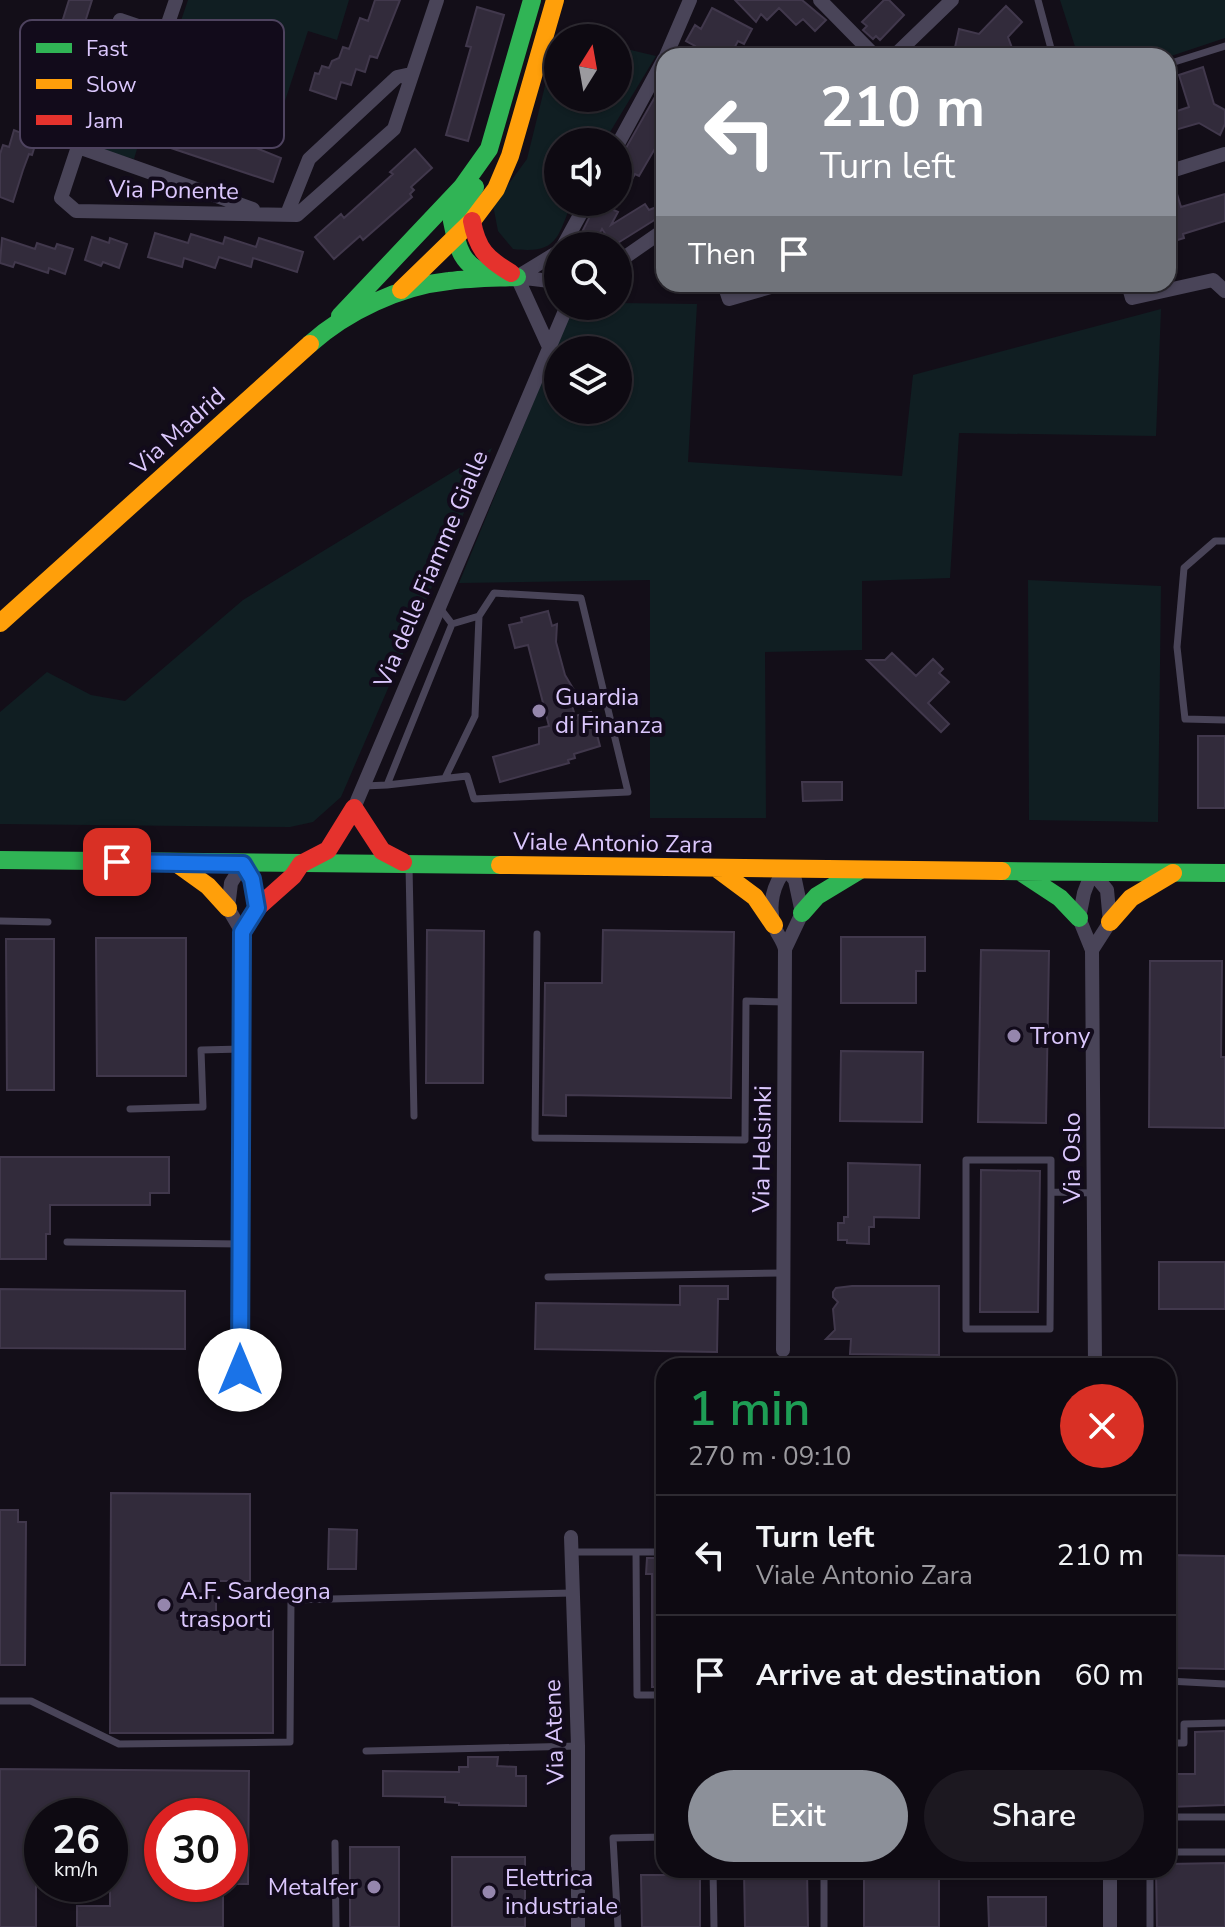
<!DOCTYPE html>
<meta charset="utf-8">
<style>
body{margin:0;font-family:"Nunito Sans",sans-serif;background:#1c1820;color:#f1f3f6;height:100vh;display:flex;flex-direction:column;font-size:30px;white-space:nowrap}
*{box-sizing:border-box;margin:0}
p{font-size:26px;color:#9b9a9f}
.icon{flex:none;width:44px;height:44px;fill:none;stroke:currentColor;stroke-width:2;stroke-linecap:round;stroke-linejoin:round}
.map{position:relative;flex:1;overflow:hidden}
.panel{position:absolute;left:656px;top:1358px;width:520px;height:520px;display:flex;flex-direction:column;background:#0e0a12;border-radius:24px;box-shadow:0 2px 6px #0004,0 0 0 2px #2e2b32}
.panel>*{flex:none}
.hud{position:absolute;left:656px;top:48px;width:520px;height:244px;border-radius:24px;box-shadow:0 2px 6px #0004,0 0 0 2px #2e2b32;background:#8c9099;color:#fff;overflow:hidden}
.needle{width:52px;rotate:11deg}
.tools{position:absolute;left:544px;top:24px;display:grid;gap:16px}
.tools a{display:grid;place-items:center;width:88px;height:88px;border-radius:50%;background:#0e0a12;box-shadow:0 2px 6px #0004,0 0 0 2px #2e2b32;font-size:40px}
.speed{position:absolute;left:24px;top:1798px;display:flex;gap:16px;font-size:40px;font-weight:700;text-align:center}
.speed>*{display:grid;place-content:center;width:104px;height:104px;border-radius:50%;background:#0e0a12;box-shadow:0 2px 6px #0004,0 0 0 2px #2e2b32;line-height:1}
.speed small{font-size:20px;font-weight:400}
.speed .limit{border:12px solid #d22;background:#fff;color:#111}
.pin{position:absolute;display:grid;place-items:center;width:68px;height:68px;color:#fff;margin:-34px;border-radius:16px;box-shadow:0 4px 12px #0006}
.me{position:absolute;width:88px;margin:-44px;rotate:0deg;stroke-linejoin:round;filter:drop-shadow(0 0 6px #0008)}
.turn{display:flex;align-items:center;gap:28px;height:168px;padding:0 32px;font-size:36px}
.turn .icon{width:104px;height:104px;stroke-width:2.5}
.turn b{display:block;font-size:56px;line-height:68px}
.then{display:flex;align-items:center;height:76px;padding:0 32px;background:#0003;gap:16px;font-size:30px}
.round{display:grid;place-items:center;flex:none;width:84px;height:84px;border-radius:42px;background:#1c1820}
.headline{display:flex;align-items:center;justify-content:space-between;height:136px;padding:0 32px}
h1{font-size:48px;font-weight:600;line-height:60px;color:#1e9e55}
.button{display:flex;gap:16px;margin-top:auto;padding:16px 32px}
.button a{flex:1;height:92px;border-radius:48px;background:#8c9099;color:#fff;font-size:32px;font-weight:600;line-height:92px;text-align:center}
.button a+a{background:#1c1820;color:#f1f3f6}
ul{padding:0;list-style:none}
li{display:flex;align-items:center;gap:24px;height:120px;padding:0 32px;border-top:2px solid #2e2b32}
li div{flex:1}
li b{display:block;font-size:30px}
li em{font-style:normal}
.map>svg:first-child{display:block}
.green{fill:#101e22;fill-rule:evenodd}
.building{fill:#322b3b;stroke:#41384c;stroke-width:2}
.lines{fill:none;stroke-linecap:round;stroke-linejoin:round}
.lane{stroke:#494458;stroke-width:7}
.street{stroke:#494458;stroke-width:14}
.fast{stroke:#30b455;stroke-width:18}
.slow{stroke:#ff9f0a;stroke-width:18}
.jam{stroke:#e5322d;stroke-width:18}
.route-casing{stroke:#114b97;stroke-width:20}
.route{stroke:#1a73e8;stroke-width:14}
.poi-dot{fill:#9586ad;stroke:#120b1b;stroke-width:3}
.labels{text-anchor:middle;stroke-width:8;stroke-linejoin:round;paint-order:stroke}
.street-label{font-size:24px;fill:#dbc7fd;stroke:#120b1b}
.poi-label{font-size:24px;fill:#dbc7fd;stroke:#120b1b;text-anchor:start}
.key{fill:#120b1b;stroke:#4e435f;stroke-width:2}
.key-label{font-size:22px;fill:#dbc7fd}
</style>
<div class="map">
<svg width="1225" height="1927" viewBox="0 0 1225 1927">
<rect width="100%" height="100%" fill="#130e18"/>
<path class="green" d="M188,0H349L337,40L308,31L284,104L259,97L252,118L155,90L134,159L89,147L93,134L111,137L138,53L122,48L127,32L172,47Z
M1060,0H1225V38L1168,57L1078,56Z
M558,33L579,38H558V98H618V47L656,56L604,142H558V202H572C557,238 558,254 513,249L498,231L493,205L527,159Z
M618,303L697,304L688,462L902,476L913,375L1161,309L1156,436L959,433L950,578L862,581V650L765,652L766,818H650V580L459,583L573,306H618ZM558,350H618V410H558Z
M492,448L341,797L313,822L290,827L0,824V712L47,672L91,695L125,701L243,600Z
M1028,580L1161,586L1158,822L1029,820Z"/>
<path class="building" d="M69,0H92L73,60L68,59L48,121L43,120L32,155L29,154L23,170L13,202L0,197V154L3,145L9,147L14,130L21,133L48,52L52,54Z
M375,0H400L377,58L370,56L365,72L356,69L351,85L341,82L336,99L310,90L315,73L319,74L322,66L329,68L332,61L339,58L343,47L349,49L360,18L368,21Z
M735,0H802L826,20L815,31L803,19L796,25L779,8L767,20L761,14L756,22Z
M884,0H889L904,15L880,40L876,36L873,39L863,30L867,26L862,22Z
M1006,6L1022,22L1008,37L1015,56H970L954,52L959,29L979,34Z
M477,7L504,15L468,141L446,135L471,47L466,46Z
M712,8L752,29L744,44L738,41L730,56H690L695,46L686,41L695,25L701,29Z
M1203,67L1214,104L1225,110V124L1220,135L1199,123L1168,132V114L1189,107L1179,75Z
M664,81V133L639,176L635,174L618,204V162Z
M155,117L243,146L244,143L281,158L273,182L147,140Z
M415,149L432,168L411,187L414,190L410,194L412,197L363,240L360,236L334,259L315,237L341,214L344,218L393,174L390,172Z
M1173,181L1181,207L1225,194V221L1183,234L1184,238L1168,243V182Z
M597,202L618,212L611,225L645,204L649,210L664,204V214L613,246L602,229L597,238L583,230Z
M155,233L188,243L191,234L223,244L225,237L256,247L259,238L303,252L297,272L253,258L251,267L219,257L215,268L184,258L182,267L148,257Z
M92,237L109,243L110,238L127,244L119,268L103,262L101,266L85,260Z
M2,238L35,249L37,243L55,249L57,244L73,249L65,274L49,268L48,273L15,262L13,267L0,263Z
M548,611L552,626L557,624L556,642L565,675L574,690L568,691L575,716L591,712L600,746L574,754L575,758L568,760L569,763L500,782L493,757L539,744V728L549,726L528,645L515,648L509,625L522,622L521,618Z
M892,653L916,676L933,659L943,669L939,673L949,682L928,703L949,724L941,732L867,660H885Z
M1198,736H1225V808H1198Z
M802,782H842V800L803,801Z
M427,930L484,931L483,1083H426Z
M603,930L734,932L731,1098L566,1095V1116L543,1115L545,983H602Z
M841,937H925V971H916V1003H841Z
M96,938H186V1076H97Z
M6,939H54V1090H7Z
M981,950L1049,951L1046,1123L978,1122Z
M1150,961H1222L1221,1057H1225V1128L1149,1127Z
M841,1051L923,1052L922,1122L840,1121Z
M0,1157H169V1193H150V1205H50V1234H46V1259H0Z
M848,1163L920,1165L919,1218L874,1217V1227H869V1244L847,1243V1240H838V1223H844V1217H848Z
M981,1170L1040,1171L1038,1312H980Z
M1159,1262H1225V1309H1159Z
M680,1286H728V1299H718L717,1352L535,1349L536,1303L680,1305Z
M852,1286H939V1355L850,1354L851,1339H826L835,1330L833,1309L838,1302L833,1297V1292L836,1288Z
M0,1289L185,1291V1349L0,1348Z
M111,1493L250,1494V1581H216V1628L273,1629V1733H110Z
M0,1510H18V1522H26L25,1665H0Z
M329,1529L357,1530L356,1569H328Z
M1168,1555L1225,1556V1669L1168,1668Z
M647,1558H664V1687H652V1574H646Z
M1225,1731V1805L1168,1807V1774H1195V1732Z
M468,1757H498L497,1766L516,1767V1776H526V1806L459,1805V1803L445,1802V1797L383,1796V1771L459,1772V1767H468Z
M0,1769L249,1771L248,1884H230V1816H162V1884H223V1927H77V1906H110V1816H42V1883H36V1927H0Z
M350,1847H399V1927H350Z
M452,1857H525V1927H452Z
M1225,1863V1927H1157L1156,1870H1168V1864Z
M679,1870H700V1927H642L641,1875H679Z
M744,1870H807L808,1927H745Z
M864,1870H939V1927H864Z
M988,1897H1046V1927H989Z"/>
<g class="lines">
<path class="lane" d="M1038,0L1053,56
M1168,64L1225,46
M1225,541H1215L1184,568L1177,647L1185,719L1225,720
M452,624L479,616
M387,785L467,776L474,799L628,792L581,598L494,593L479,616L475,716L445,778
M364,786L387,785L452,624L439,607
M409,866L414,1116
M0,921L48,922
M537,934L535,1138L745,1140L746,1001L785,1002
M130,1109L203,1107L201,1050L242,1049
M1051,1192L1050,1329H966V1160H1051V1192L1094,1193
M67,1242L241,1244
M548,1277L782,1273
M571,1552H664
M636,1552L637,1695H664
M1168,1681L1225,1684
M0,1701H31L119,1744L290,1742L291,1600L572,1593
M1168,1743H1184V1724L1225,1723
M366,1751L578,1746
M1168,1817H1225
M335,1843L336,1927
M1168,1852H1225
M713,1870L714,1927
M824,1870V1927
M1150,1870V1927
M618,1927L613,1838L664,1837"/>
<path class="street" d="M176,0L164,35L120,20L61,198L76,211L297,215L394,129L437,0
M820,0L875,56
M666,56L690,0
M894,56L952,0
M618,144L664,59
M78,147L253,209
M1168,172L1225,154
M287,214L309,159L397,77L411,74
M563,246L587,202
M618,262L664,230
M517,277L549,347
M517,277L558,252
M517,277L558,282
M724,284L729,299L781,284
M1128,284L1132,298L1213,280L1225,291
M354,808L567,306
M1092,950L1110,922L1107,890L1092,872L1084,893L1079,918L1092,950L1095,1366
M783,1350L785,949C783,940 776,933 774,925C768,905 773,884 786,869L795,880L802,913L785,949
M240,1370L242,932L257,908L252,879L243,864L231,883L228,908L242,932
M571,1537L578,1746V1927
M1110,1870V1927"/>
<path class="fast" d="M475,187L452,221C457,247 462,268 490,274
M340,316L462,187L489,149L532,0
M310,344C347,311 400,286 449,281C471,278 494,278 517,277
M0,860L500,865
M1002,871L1225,873
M1022,873L1060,898L1079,918
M802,913L817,896L860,870"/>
<path class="slow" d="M401,290L472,221L496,189L510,156L555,0
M0,623L310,344
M176,863L208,886L228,908
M500,865L1002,871
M716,868L755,897L774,925
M1110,922L1131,898L1173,873"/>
<path class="jam" d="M472,221C477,249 487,259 511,273
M257,908L293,876L301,864L328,850L354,808L382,851L403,862"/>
</g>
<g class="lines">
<defs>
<path id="route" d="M117,862L243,864L252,879L257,908L242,932L240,1370"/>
</defs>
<use href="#route" class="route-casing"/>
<use href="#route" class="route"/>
</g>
<g class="poi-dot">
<circle cx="539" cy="711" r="8"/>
<circle cx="1014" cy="1036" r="8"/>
<circle cx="164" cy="1605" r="8"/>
<circle cx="374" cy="1887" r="8"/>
<circle cx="489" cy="1892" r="8"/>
</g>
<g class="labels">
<g class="street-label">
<text transform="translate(174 190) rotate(1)" y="8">Via Ponente</text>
<text transform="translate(178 431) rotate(-42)" y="8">Via Madrid</text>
<text transform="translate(431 569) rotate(-67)" y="8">Via delle Fiamme Gialle</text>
<text transform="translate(613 843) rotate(1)" y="8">Viale Antonio Zara</text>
<text transform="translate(762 1149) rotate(-89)" y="8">Via Helsinki</text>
<text transform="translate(1072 1158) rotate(-90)" y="8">Via Oslo</text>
<text transform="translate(554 1732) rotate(-92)" y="8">Via Atene</text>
</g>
<g class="poi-label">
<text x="555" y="705">Guardia<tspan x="555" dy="28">di Finanza</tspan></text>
<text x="1030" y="1044">Trony</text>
<text x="180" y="1599">A.F. Sardegna<tspan x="180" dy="28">trasporti</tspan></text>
<text x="505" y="1886">Elettrica<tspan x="505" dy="28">industriale</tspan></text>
<text x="358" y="1895" text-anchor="end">Metalfer</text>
</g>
</g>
<rect x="20" y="20" width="264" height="128" rx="12" class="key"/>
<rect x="36" y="43" width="36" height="10" fill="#30b455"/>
<rect x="36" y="79" width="36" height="10" fill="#ff9f0a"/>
<rect x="36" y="115" width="36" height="10" fill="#e5322d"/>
<g class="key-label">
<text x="86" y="56">Fast</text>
<text x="86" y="92">Slow</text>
<text x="86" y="128">Jam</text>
</g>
</svg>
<div class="tools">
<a><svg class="needle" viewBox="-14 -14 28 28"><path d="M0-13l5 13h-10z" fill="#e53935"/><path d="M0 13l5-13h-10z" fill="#9b9a9f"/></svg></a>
<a><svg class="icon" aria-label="sound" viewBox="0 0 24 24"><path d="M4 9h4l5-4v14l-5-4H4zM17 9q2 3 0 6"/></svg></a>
<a><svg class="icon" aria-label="search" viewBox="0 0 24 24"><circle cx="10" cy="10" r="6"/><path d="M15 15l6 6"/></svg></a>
<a><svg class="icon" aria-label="layers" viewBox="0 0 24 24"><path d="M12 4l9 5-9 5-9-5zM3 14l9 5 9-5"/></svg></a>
</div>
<div class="speed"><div>26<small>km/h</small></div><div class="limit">30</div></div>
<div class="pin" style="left:117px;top:862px;background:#d93025"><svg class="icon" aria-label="arrive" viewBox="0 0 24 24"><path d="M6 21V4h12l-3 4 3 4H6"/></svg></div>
<svg class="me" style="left:240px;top:1370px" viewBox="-20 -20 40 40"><circle r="19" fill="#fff"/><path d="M0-13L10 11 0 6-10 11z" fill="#1a73e8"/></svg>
<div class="hud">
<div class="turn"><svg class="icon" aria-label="left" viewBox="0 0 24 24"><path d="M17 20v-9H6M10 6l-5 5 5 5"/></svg><div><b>210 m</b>Turn left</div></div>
<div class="then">Then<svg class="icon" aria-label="arrive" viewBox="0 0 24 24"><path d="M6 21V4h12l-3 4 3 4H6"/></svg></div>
</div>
<section class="panel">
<div class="headline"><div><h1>1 min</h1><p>270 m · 09:10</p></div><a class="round" style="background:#d93025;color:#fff"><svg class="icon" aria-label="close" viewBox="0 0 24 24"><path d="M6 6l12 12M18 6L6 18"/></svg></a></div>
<ul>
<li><svg class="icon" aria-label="left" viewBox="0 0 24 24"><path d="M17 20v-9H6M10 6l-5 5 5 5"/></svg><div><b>Turn left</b><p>Viale Antonio Zara</p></div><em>210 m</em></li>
<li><svg class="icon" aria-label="arrive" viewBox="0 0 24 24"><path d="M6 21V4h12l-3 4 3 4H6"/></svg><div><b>Arrive at destination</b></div><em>60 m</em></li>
</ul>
<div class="button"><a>Exit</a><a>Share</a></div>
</section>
</div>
